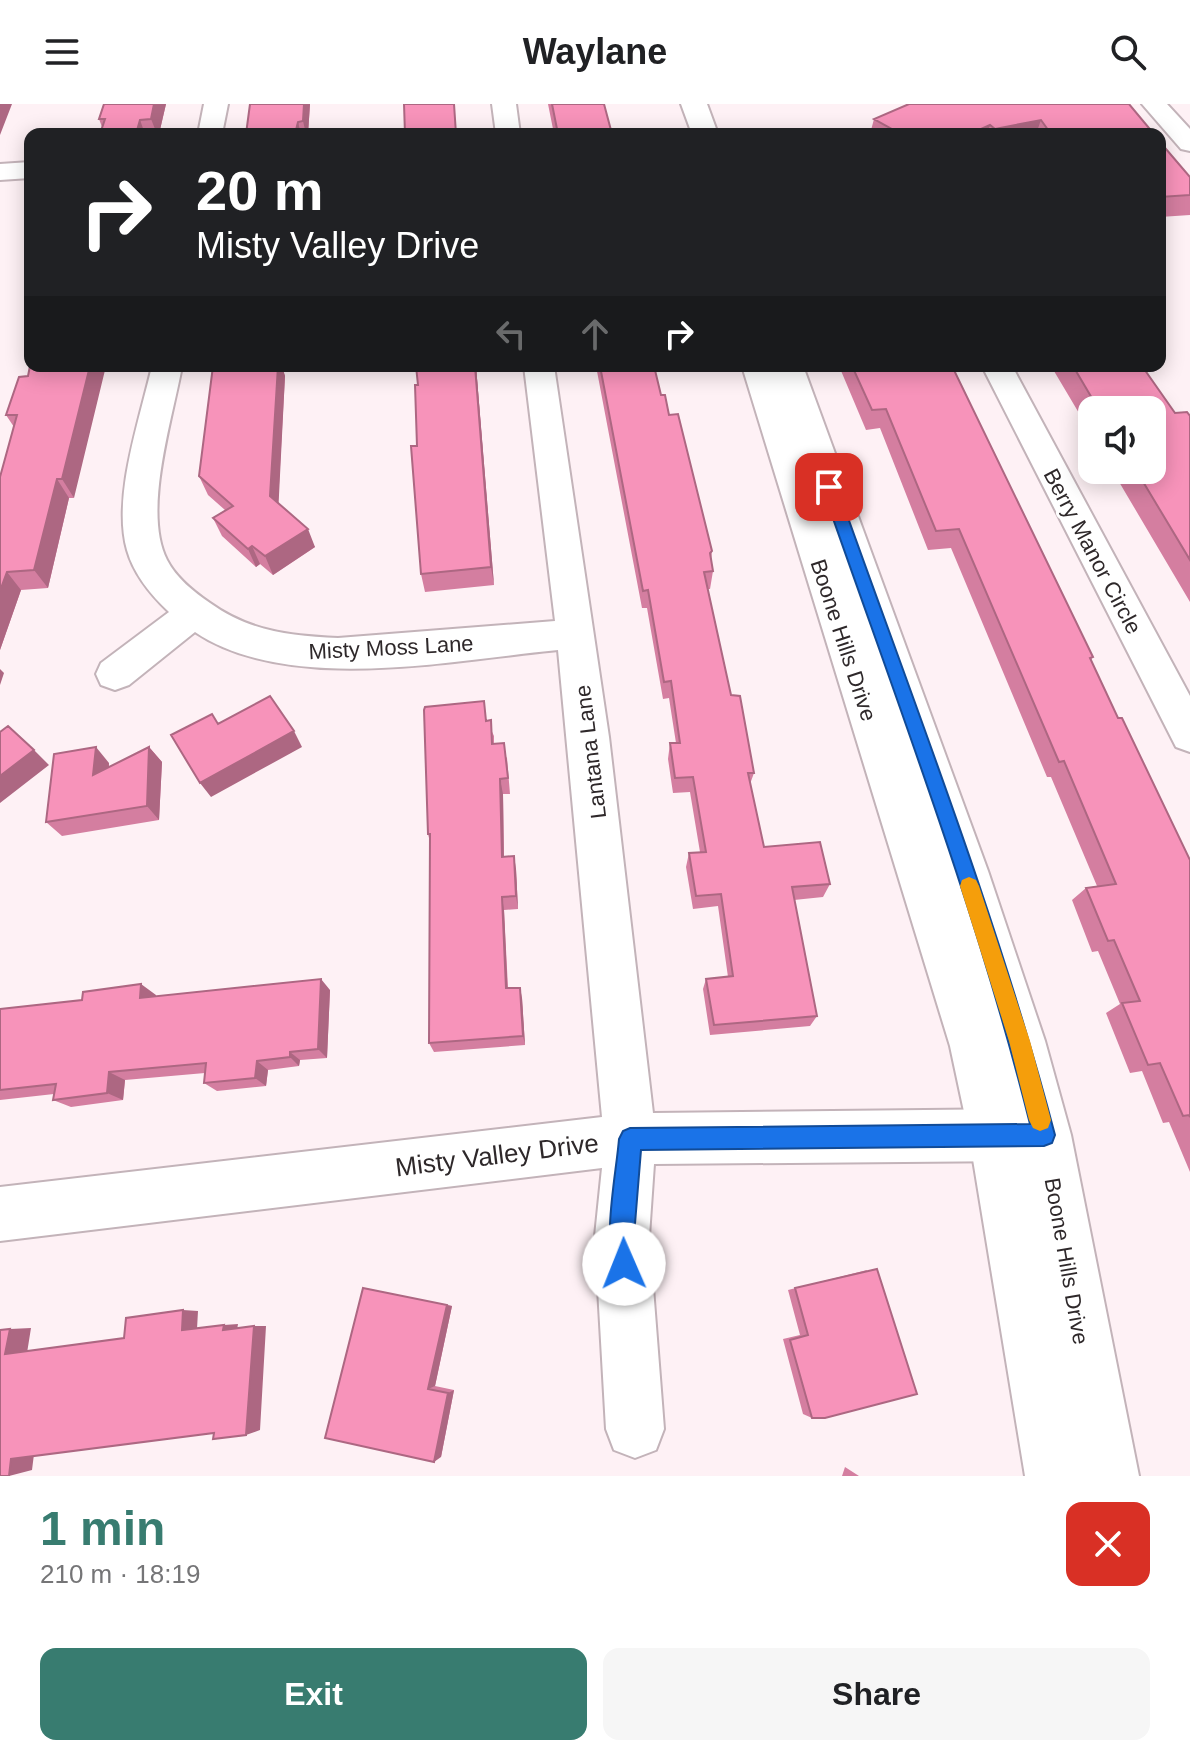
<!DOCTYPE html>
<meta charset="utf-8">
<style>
body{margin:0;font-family:Arial,sans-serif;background:#f6f6f6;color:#202124;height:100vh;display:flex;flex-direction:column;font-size:30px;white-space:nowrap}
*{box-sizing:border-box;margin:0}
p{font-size:26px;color:#757577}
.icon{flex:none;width:44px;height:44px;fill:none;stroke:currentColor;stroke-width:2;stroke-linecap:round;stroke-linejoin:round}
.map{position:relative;height:1372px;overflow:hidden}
.side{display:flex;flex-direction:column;background:#fff;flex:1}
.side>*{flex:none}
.guide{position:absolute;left:24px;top:24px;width:1142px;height:244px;border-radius:16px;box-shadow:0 4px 20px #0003;background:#202124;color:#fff;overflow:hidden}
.tools{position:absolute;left:1078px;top:292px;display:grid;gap:16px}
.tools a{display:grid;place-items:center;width:88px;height:88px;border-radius:16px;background:#fff;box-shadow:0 4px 20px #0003;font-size:40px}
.pin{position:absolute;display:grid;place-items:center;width:68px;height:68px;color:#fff;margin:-34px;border-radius:16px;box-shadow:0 4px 12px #0006}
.me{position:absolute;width:88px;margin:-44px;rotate:359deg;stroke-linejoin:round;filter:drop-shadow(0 0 6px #0008)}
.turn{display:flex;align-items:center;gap:28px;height:168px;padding:0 40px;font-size:36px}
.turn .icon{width:104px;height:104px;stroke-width:2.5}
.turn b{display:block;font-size:56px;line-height:68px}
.lanes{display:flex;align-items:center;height:76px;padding:0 40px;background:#0003;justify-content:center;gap:40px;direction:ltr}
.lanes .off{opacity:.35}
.round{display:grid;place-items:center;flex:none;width:84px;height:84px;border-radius:16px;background:#f6f6f6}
.overview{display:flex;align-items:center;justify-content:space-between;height:136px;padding:0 40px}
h1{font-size:48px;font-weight:600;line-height:60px;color:#387c70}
.cta{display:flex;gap:16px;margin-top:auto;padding:16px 40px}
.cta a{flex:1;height:92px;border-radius:16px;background:#387c70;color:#fff;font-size:32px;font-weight:600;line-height:92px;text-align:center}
.cta a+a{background:#f6f6f6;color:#202124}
header{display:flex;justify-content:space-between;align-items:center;height:104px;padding:0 40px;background:#fff;font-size:36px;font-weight:600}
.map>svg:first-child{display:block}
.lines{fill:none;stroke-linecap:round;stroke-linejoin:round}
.street-casing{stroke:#c3b3b9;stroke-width:4}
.secondary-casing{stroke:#c3b3b9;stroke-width:4}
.street{fill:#fff;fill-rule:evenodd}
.secondary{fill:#fff;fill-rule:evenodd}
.wall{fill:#d47ea0}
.shaded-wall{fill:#ad6782}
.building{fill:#f793ba;stroke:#ad6782;stroke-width:2}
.route{fill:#1a73e8;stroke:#114b97;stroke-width:2}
.slow{fill:#f59e0b}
.labels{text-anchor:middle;stroke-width:6;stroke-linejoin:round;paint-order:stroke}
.street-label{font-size:22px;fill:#2e282a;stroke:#fff}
.near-street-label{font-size:26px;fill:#2e282a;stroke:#fff}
</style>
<header><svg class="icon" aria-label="menu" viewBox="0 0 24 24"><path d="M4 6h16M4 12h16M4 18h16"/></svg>Waylane<svg class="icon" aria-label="search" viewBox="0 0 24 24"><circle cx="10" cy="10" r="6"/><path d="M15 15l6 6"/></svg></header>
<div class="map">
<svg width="1190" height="1372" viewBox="0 0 1190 1372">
<rect width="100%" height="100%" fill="#fef1f5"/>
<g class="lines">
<defs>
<path id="street" d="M204,0H228L222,30H198Z
M492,0H516L520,30H496Z
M1142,0H1167L1190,25V47L1181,45Z
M30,58V74L0,76V60Z
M152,262H182C173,313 142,408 167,456C176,474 194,488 210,499C249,527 290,532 338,534L555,517L524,262H554L609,633L653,1009L1027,1005L1045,1013L1053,1031L1045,1049L1027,1057L654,1060L649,1132L664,1325L656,1346L635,1354L614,1346L606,1325L595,1132L602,1064L0,1137V1083L602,1013L558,546C452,556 289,591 195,528L129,581L115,586L101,581L96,570L101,559L169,508C151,491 134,471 127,446C112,393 140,315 152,262Z
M982,262H1012L1190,592V648L1176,643Z"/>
<path id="secondary" d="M681,0H707L718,30H692Z
M742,262H803L988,767L1045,937L1071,1031L1139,1372H1025L969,1031L950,942Z"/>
</defs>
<use href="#street" class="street-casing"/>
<use href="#secondary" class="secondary-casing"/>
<use href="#street" class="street"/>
<use href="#secondary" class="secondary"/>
</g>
<path class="wall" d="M166,0L159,30H100L102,23L99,15Z
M310,0L308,30H246Z
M548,0H604L612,30H554Z
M918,1L1154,30H870L874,15Z
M1160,38L1190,92V111L1160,113Z
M416,262H476L494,481L425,488L421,470L417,342L418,281Z
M596,262H654L661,291L669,311L712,447L711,456L713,467L710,485H708L731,591L754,669L750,680L764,743L830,780L823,793L794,796L817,912L810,922L710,931L703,885L706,875L728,873L718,802L693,805L686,763L689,749L700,748L690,688L673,689L668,655L670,639H676L669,594L663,595L647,504H642Z
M839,262H952L1093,553L1091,556L1118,614L1190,756V1068L1169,1018L1163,1019L1142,967L1130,969L1106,909L1120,900L1098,847L1092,848L1072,796L1086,784L1097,782L1051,673H1047L951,444L928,446L880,324L866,326Z
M1051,262H1142L1175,309L1190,312V498L1112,366H1152V306H1092V331Z
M282,264L285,272L278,399L315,443L273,471L260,460L256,463L222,432L213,414L225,406L208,391L199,372Z
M28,272L74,394H69L48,484L21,486L0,546L14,323L6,311Z
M487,617L494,632V640L507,654L510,690H503L504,752L516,765L518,805L504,806L508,884L522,894L525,941L434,948L429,939L430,738L428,730Z
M149,643L162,658L159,716L62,732L46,718L109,659V663Z
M330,886L327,954L300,956L299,962L268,966L266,982L217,987L204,979L205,969L125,976L123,996L71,1003L53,996L54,990L0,996V905L156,891L155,892Z
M867,1166L812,1314L803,1310L783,1235L800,1231L788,1186Z
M371,1186L452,1202L435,1282L454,1286L441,1353Z
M845,1363L859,1372H842Z"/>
<path class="shaded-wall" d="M0,0H12L0,31Z
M154,0H166L159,30H157L151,15Z
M304,0H310L308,30H306L303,17Z
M140,16L145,30H136Z
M1041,16L1036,30H993L995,25Z
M298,18L301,30H295Z
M990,21L987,30H970Z
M90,262H106L74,394L62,375Z
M278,262H282L285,272L278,411L270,392Z
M475,262H476L494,481L491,463Z
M57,375L69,394L48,484L34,466Z
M308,425L315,443L273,471L265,452Z
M252,442L260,460L256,463L248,445Z
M7,468L21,486L0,546V487Z
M0,565L4,569L0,581Z
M294,627L302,643L211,693L200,679Z
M96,643L109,659L107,686L93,671Z
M149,643L162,658L159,716L147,702Z
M34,646L49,661L0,699V672Z
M500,675L503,690L504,766L502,753Z
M514,752L516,765L518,805L516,792Z
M502,793L504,806L508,895L506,884Z
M321,875L330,886L327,954L318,945Z
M141,880L156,891L154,904L140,894Z
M520,884L522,894L525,941L523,932Z
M290,948L300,956L299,962L290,953Z
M257,957L268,966L266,982L255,974Z
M109,968L125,976L123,996L107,989Z
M447,1201L452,1202L435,1282L428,1285Z
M183,1206L198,1207L197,1225L182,1226Z
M238,1220L237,1226H223L224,1221Z
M254,1222H266L260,1326L246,1331Z
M31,1224L27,1249L5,1250L10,1225Z
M454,1286L441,1353L434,1358L448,1289Z
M34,1350L32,1366L9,1372L11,1355Z"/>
<path class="building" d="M104,0H154L151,15L140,16L136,30H100L105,15H99Z
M250,0H304L303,17L298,18L295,30H246Z
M404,0H454L456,30H405Z
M552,0H604L612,30H558Z
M909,0H1129L1154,30H1051L1041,16L995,25L990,21L970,30H901L874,15Z
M1160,38L1190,73V91L1160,93Z
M30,262H90L62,375H57L34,466L7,468L0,487V373L17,311H6L19,273L28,272Z
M213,262H278L270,392L308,425L265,452L252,442L248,445L213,414L233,402L199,372Z
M416,262H475L491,463L421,470L411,342H417L415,281H418Z
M600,262H654L661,291H665L669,311L678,310L712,447L710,449L713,467L704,468L731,591L740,592L754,669H748L764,743L820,738L830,780L792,783L817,912L714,921L706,875L733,872L721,790L696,792L689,749L706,748L693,673L675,674L670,639H680L671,577L664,578L648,486L643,487Z
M852,262H952L1093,553L1090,554L1118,614H1122L1190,756V1013L1189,1011L1183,1012L1160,959L1148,961L1122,899L1140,897L1114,836L1108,837L1086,784L1116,780L1064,657L1059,658L959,425L936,427L886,305L872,306Z
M1073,262H1142L1175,309L1187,308L1190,312V456L1136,366H1152V306H1099Z
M270,592L294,627L200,679L171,631L212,610L218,620Z
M484,597L486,617L491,616L492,640L504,639L508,674L500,675L502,753L514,752L516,792L502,793L506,884H520L523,932L429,939L430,730H428L424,606L425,603Z
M8,622L34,646L0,672V628Z
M96,643L93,671L149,643L147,702L46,718L54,650Z
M321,875L318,945L290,948V953L257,957L255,974L204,979L206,959L109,968L107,989L53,996L56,980L0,986V905L82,896L83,888L141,880L140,894Z
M877,1165L917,1290L825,1314H812L790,1236L808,1231L795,1184Z
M363,1184L447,1201L428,1285L448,1289L434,1358L325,1334Z
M183,1206L182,1226L224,1221L223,1226L254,1222L246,1331L213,1335L214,1329L11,1355L9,1372H0V1226L10,1225L5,1250L124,1234L126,1214Z"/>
<path class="route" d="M829,377L837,383C913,597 997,810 1055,1031L1052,1039L1044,1042L641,1046L634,1132L636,1160L633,1168L624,1172L616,1168C602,1135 616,1072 619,1035L623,1027L630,1024L1030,1020C976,803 895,593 822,383Z"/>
<path class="slow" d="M969,773L976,776L979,782L1030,937L1051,1016L1048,1024L1040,1027L1033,1024L1029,1016L1009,937L960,782L962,776Z"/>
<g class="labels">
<g class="street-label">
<text transform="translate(1093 447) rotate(62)" y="8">Berry Manor Circle</text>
<text transform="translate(844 536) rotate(72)" y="8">Boone Hills Drive</text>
<text transform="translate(391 543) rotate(-3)" y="8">Misty Moss Lane</text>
<text transform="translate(590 648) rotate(-97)" y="8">Lantana Lane</text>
<text transform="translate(1067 1157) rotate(80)" y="8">Boone Hills Drive</text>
</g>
<g class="near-street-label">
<text transform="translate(497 1051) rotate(-7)" y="9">Misty Valley Drive</text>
</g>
</g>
</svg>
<div class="tools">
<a><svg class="icon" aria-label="sound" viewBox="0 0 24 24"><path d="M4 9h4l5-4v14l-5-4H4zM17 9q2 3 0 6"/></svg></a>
</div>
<div class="pin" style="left:829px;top:383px;background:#d93025"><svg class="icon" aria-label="arrive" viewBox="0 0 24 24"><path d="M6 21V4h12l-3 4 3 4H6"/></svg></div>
<svg class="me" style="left:624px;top:1160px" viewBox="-20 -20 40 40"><circle r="19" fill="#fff"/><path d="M0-13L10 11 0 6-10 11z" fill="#1a73e8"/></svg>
<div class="guide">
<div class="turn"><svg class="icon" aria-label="right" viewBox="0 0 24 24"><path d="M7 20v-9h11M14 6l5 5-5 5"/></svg><div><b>20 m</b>Misty Valley Drive</div></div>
<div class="lanes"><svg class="icon off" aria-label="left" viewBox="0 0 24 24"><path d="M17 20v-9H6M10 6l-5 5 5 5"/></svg><svg class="icon off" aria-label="ahead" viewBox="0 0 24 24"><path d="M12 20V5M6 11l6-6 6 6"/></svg><svg class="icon" aria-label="right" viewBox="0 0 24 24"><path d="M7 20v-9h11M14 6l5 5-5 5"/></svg></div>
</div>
</div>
<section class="side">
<div class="overview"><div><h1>1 min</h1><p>210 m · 18:19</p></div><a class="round" style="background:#d93025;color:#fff"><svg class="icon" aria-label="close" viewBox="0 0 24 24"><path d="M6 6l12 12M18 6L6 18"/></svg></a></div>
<div class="cta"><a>Exit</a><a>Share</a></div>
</section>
